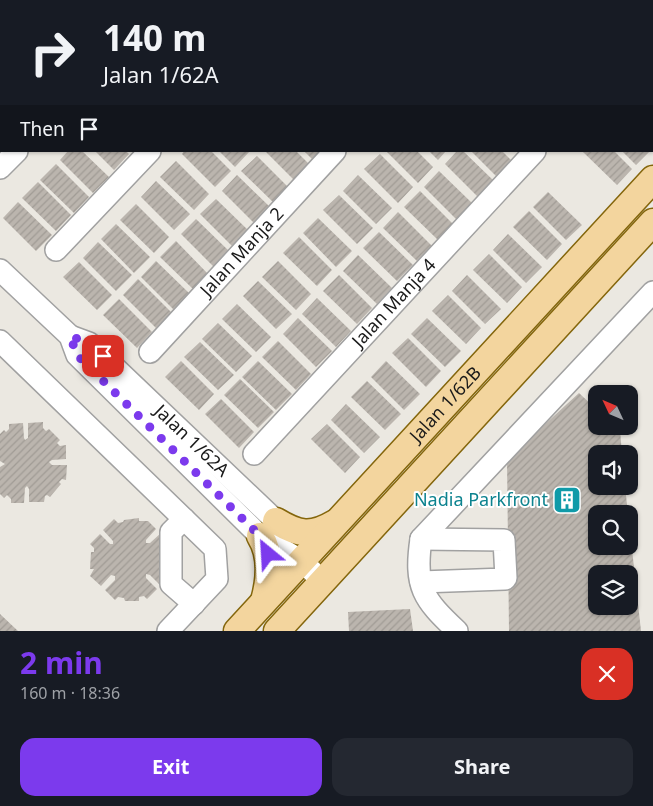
<!DOCTYPE html>
<meta charset="utf-8">
<style>
body{margin:0;font-family:"Noto Sans",sans-serif;background:#242831;color:#f1f3f6;height:100vh;display:flex;flex-direction:column;font-size:19px;white-space:nowrap}
*{box-sizing:border-box;margin:0}
p{font-size:16px;color:#9ea1a6}
.icon{flex:none;width:28px;height:28px;fill:none;stroke:currentColor;stroke-width:2;stroke-linecap:round;stroke-linejoin:round}
.map{position:relative;height:631px;overflow:hidden}
.panel{display:flex;flex-direction:column;background:#171b24;flex:1}
.panel>*{flex:none}
.top-card{position:absolute;left:0px;top:0px;width:654px;height:152px;box-shadow:0 1px 4px #0004;background:#171b24;color:#f1f3f6;overflow:hidden}
.needle{width:32px;rotate:314deg}
.tools{position:absolute;left:588px;top:385px;display:grid;gap:10px}
.tools a{display:grid;place-items:center;width:50px;height:50px;border-radius:10px;background:#171b24;box-shadow:0 1px 4px #0004;font-size:25px}
.pin{position:absolute;display:grid;place-items:center;width:42px;height:42px;color:#fff;margin:-21px;border-radius:10px;box-shadow:0 2px 8px #0006}
.me{position:absolute;width:55px;margin:-28px;rotate:333deg;stroke-linejoin:round;filter:drop-shadow(0 0 4px #0008)}
.turn{display:flex;align-items:center;gap:18px;height:105px;padding:0 20px;font-size:22px}
.turn .icon{width:65px;height:65px;stroke-width:2.5}
.turn b{display:block;font-size:35px;line-height:42px}
.then{display:flex;align-items:center;height:48px;padding:0 20px;background:#0003;gap:10px;font-size:19px}
.round{display:grid;place-items:center;flex:none;width:52px;height:52px;border-radius:15px;background:#242831}
.head{display:flex;align-items:center;justify-content:space-between;height:85px;padding:0 20px}
h1{font-size:30px;font-weight:700;line-height:38px;color:#7c3aed}
.action{display:flex;gap:10px;margin-top:auto;padding:10px 20px}
.action a{flex:1;height:58px;border-radius:15px;background:#7c3aed;color:#fff;font-size:20px;font-weight:700;line-height:58px;text-align:center}
.action a+a{background:#242831;color:#f1f3f6}
.map>svg:first-child{display:block}
.building{fill:url(#building-hatch);fill-rule:evenodd}
.lines{fill:none;stroke-linecap:round;stroke-linejoin:round}
.minor-casing{stroke:#a1a1a1;stroke-width:24}
.major-casing{stroke:#84660c;stroke-width:29}
.minor{stroke:#fff;stroke-width:21}
.major{stroke:#f3d59e;stroke-width:26}
.route{stroke:#7c3aed;stroke-width:9;stroke-dasharray:0 16.2}
.labels{text-anchor:middle;stroke-width:4;stroke-linejoin:round;paint-order:stroke}
.street-label{font-size:18px;fill:#1a1a1a;stroke:#fff}
.culture-label{font-size:18px;fill:#0d838f;stroke:#fff;text-anchor:end}
</style>
<div class="map">
<svg width="653" height="631" viewBox="0 0 653 631">
<defs>
<pattern id="building-hatch" width="6" height="6" patternUnits="userSpaceOnUse" patternTransform="scale(1.25)"><rect width="6" height="6" fill="#bbb5ae"/><path d="M-1 1l2-2M0 6l6-6M5 7l2-2" fill="none" stroke="#a09b95"/></pattern>
</defs>
<rect width="100%" height="100%" fill="#ebe8e1"/>
<path class="building" d="M68,151H82L109,177L93,193L60,160Z
M95,151H126L129,154L114,170Z
M184,151H211L231,171L215,187L182,154Z
M219,151H250L235,167Z
M265,151H296L311,166L295,181Z
M304,151H325L315,162Z
M386,151H417L433,167L418,183Z
M429,151H446L438,160Z
M457,151H463L494,181L478,197L445,164Z
M471,151H502L513,162L498,178Z
M582,151H614L632,169L617,185Z
M622,151H650L636,165Z
M380,154L413,187L398,203L364,169Z
M257,156L290,189L275,204L241,171Z
M176,161L209,194L194,210L160,177Z
M56,164L89,197L74,213L40,180Z
M439,171L473,204L457,220L424,187Z
M237,175L271,208L255,224L222,191Z
M358,175L392,208L376,224L343,191Z
M156,181L190,214L174,230L141,197Z
M38,182L71,215L56,231L22,198Z
M420,191L453,224L438,240L404,207Z
M548,192L582,225L566,240L533,207Z
M339,195L373,228L357,244L323,210Z
M216,199L250,232L234,248L200,214Z
M18,202L52,235L36,251L3,218Z
M136,204L169,237L154,253L120,220Z
M529,211L562,244L547,260L513,227Z
M398,212L432,246L417,261L383,228Z
M318,218L352,251L336,267L303,233Z
M196,219L230,252L214,267L181,234Z
M116,224L150,257L134,273L101,239Z
M379,232L413,265L397,281L363,248Z
M508,234L542,267L526,283L493,250Z
M299,237L332,270L317,286L283,253Z
M176,241L209,275L194,290L160,257Z
M98,242L132,275L116,291L83,258Z
M489,254L522,287L507,303L473,270Z
M358,255L392,288L377,304L343,271Z
M156,261L190,294L174,310L141,277Z
M278,261L311,294L296,310L262,277Z
M79,262L112,295L97,310L63,277Z
M339,275L372,308L357,324L323,291Z
M467,275L501,309L485,324L452,291Z
M138,279L172,313L156,328L123,295Z
M258,281L292,314L276,329L243,296Z
M448,295L481,328L466,344L432,311Z
M317,298L351,331L336,347L302,314Z
M119,299L152,332L137,348L103,315Z
M237,304L271,337L256,352L222,319Z
M298,318L332,351L316,367L283,334Z
M427,318L461,351L445,367L411,334Z
M218,323L252,356L236,372L202,339Z
M408,338L441,371L426,387L392,353Z
M278,341L311,374L296,390L262,357Z
M200,342L234,375L218,390L184,357Z
M181,361L214,394L199,410L165,377Z
M258,361L292,394L276,410L242,377Z
M386,361L420,394L404,410L371,377Z
M240,379L274,412L258,428L224,395Z
M367,381L401,414L385,430L351,397Z
M579,393L596,409V426H615L620,430L622,454H596V486H625L628,514H596V546H629V531H630L641,631H509L507,459ZM596,574H629V606H596Z
M221,399L254,432L239,448L205,414Z
M346,404L380,437L364,453L331,420Z
M43,422V428L46,431L49,429L60,440L57,443L60,446L66,445V459L52,460L49,462L52,465H67L66,480L62,479L59,482L61,484L50,497L47,495L45,496L44,502H29V489L27,486L25,488L24,503H11V499L7,495L4,498L0,494V467L5,464L0,461V434L4,430L6,432L9,429V424L23,423L24,438L25,440L28,438V423Z
M327,424L360,457L345,473L311,439Z
M139,518V521H148L156,529L146,540V543H150L161,533L171,575L160,585L150,575L146,574V578L157,589L147,599L144,596L139,597V601H125L124,598L118,597L115,600L105,590L115,580V576L111,575L101,586L90,576L94,569H90L91,552H94V548L90,544L100,534L110,544H113V541L103,530L114,519L118,523L123,522L124,520Z
M410,609L413,631H349L348,612Z
M0,614L18,631H0Z"/>
<g class="lines">
<defs>
<g id="minor">
<path d="M10,0L11,1"/>
<path d="M385,0L387,1"/>
<path d="M64,1L65,0"/>
<path d="M162,1L163,0"/>
<path d="M294,1L295,0"/>
<path d="M476,1L477,0"/>
<path d="M652,30L653,29"/>
<path d="M0,99L1,100"/>
<path d="M0,168L17,151"/>
<path d="M56,250L150,151"/>
<path d="M0,270L70,336L77,355L260,536L302,561L323,582"/>
<path id="s1" d="M70,336L89,343L276,521L284,534"/>
<path d="M0,341L215,549L217,579L168,631"/>
<path id="s2" d="M150,352L335,151"/>
<path id="s3" d="M254,454L535,151"/>
<path d="M184,519L171,532V584L194,604"/>
<path d="M421,582L505,579L506,578L504,540L421,539"/>
<path d="M457,631C423,599 414,587 421,539L653,292"/>
</g>
<g id="major">
<path d="M276,521C299,535 311,537 335,523"/>
<path d="M260,536C272,555 270,579 264,601"/>
<path id="s4" d="M237,631L653,179"/>
<path d="M277,631L653,222"/>
</g>
</defs>
<use href="#minor" class="minor-casing"/>
<use href="#major" class="major-casing"/>
<use href="#minor" class="minor"/>
<use href="#major" class="major"/>
</g>
<g class="lines">
<path class="route" d="M103,356L89,343L70,336L77,355L260,536L268,554"/>
</g>
<defs>
<symbol id="building-square" viewBox="-11 -11 22 22"><rect x="-9" y="-9" width="18" height="18" rx="4" fill="#0f9aa8" stroke="#fff"/><path d="M-4-6H4V6H1V3H-1V6H-4ZM-2.5-4.3h1.7v1.8h-1.7ZM.8-4.3h1.7v1.8H.8ZM-2.5-1h1.7V.8h-1.7ZM.8-1h1.7V.8H.8Z" fill="#fff"/></symbol>
</defs>
<g fill-rule="evenodd">
<use href="#building-square" x="551" y="484" width="32" height="32"/>
</g>
<g class="labels">
<g class="street-label">
<text dy="6" stroke="none"><textPath href="#s2" startOffset="136">Jalan Manja 2</textPath></text>
<text dy="6" stroke="none"><textPath href="#s3" startOffset="206">Jalan Manja 4</textPath></text>
<text dy="6" stroke="none"><textPath href="#s4" startOffset="308">Jalan 1/62B</textPath></text>
<text dy="6" stroke="none"><textPath href="#s1" startOffset="162">Jalan 1/62A</textPath></text>
</g>
<g class="culture-label">
<text x="548" y="506">Nadia Parkfront</text>
</g>
</g>
</svg>
<div class="tools">
<a><svg class="needle" viewBox="-14 -14 28 28"><path d="M0-13l5 13h-10z" fill="#e53935"/><path d="M0 13l5-13h-10z" fill="#9ea1a6"/></svg></a>
<a><svg class="icon" aria-label="sound" viewBox="0 0 24 24"><path d="M4 9h4l5-4v14l-5-4H4zM17 9q2 3 0 6"/></svg></a>
<a><svg class="icon" aria-label="search" viewBox="0 0 24 24"><circle cx="10" cy="10" r="6"/><path d="M15 15l6 6"/></svg></a>
<a><svg class="icon" aria-label="layers" viewBox="0 0 24 24"><path d="M12 4l9 5-9 5-9-5zM3 14l9 5 9-5"/></svg></a>
</div>
<div class="pin" style="left:103px;top:356px;background:#d93025"><svg class="icon" aria-label="arrive" viewBox="0 0 24 24"><path d="M6 21V4h12l-3 4 3 4H6"/></svg></div>
<svg class="me" style="left:268px;top:554px" viewBox="-20 -20 40 40"><path d="M0-17L14 15 0 8-14 15z" fill="#7c3aed" stroke="#fff" stroke-width="4"/></svg>
<div class="top-card">
<div class="turn"><svg class="icon" aria-label="right" viewBox="0 0 24 24"><path d="M7 20v-9h11M14 6l5 5-5 5"/></svg><div><b>140 m</b>Jalan 1/62A</div></div>
<div class="then">Then<svg class="icon" aria-label="arrive" viewBox="0 0 24 24"><path d="M6 21V4h12l-3 4 3 4H6"/></svg></div>
</div>
</div>
<section class="panel">
<div class="head"><div><h1>2 min</h1><p>160 m · 18:36</p></div><a class="round" style="background:#d93025;color:#fff"><svg class="icon" aria-label="close" viewBox="0 0 24 24"><path d="M6 6l12 12M18 6L6 18"/></svg></a></div>
<div class="action"><a>Exit</a><a>Share</a></div>
</section>
